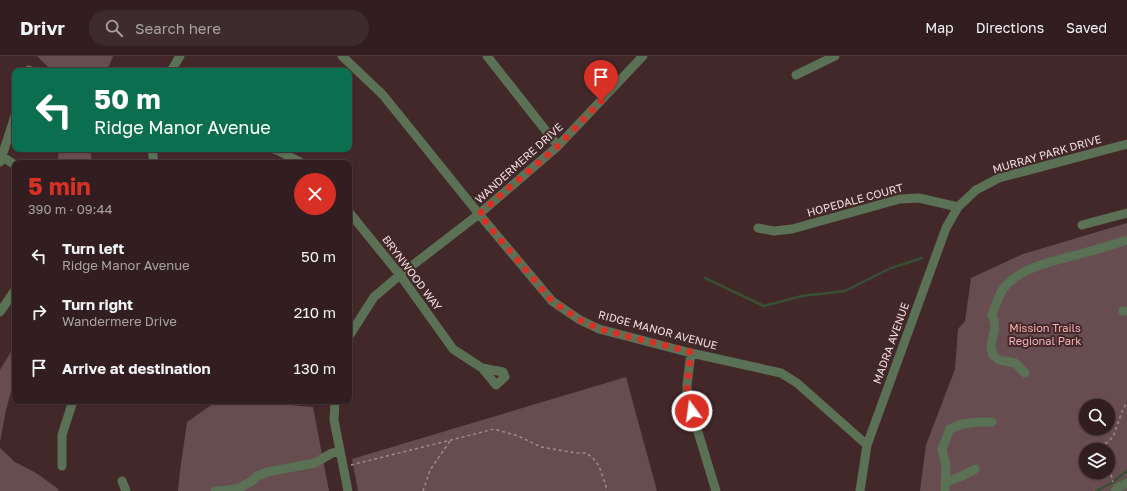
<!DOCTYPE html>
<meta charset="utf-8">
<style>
body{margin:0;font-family:"Golos Text",sans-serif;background:#3d2b2d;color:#f1f3f6;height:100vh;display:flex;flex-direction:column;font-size:15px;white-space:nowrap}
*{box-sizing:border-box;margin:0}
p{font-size:13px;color:#a8a2a5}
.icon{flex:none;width:22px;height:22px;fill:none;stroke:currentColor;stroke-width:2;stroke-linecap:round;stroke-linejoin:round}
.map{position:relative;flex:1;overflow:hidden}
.panel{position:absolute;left:12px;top:104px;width:340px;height:244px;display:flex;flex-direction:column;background:#321e20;border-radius:8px;box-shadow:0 1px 3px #0004,0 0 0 1px #4d3c3e}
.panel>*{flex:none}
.top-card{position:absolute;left:12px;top:12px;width:340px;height:84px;border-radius:8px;box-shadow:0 1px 3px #0004,0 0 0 1px #4d3c3e;background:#0b6e4f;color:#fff;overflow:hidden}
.buttons{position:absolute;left:1079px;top:343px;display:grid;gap:8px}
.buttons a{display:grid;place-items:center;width:36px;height:36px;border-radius:50%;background:#321e20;box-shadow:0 1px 3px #0004,0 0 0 1px #4d3c3e;font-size:20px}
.pin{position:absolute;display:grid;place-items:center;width:34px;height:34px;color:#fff;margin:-41px -17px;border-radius:50% 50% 50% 0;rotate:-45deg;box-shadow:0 0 4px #0007}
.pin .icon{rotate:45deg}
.me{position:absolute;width:44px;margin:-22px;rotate:346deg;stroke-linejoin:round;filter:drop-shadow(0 0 3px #0008)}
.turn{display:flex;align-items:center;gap:14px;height:84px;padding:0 16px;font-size:18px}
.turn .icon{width:52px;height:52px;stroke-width:2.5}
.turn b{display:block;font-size:28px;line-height:34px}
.round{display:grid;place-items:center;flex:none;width:42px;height:42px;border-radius:21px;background:#3d2b2d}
.overview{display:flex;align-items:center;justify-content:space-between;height:68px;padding:0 16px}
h1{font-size:24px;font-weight:700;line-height:30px;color:#d93025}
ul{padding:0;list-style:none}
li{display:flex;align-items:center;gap:12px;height:56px;padding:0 16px}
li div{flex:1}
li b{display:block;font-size:15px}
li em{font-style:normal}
header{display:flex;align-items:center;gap:24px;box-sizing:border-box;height:56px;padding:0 20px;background:#321e20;border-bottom:1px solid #4d3c3e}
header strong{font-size:19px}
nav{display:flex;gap:22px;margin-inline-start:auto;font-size:14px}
.search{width:280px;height:36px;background:#3d2b2d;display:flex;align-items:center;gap:10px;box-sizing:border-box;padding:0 14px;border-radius:22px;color:#a8a2a5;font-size:15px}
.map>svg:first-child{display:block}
.green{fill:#674d4f;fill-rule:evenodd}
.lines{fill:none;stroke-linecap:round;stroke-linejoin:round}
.stream{stroke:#384f34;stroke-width:2.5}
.path{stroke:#a28b8d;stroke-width:1.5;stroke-dasharray:3 3;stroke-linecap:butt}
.minor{stroke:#5a7155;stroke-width:9}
.route{stroke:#d93025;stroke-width:7;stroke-dasharray:0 12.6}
.labels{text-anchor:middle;stroke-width:4;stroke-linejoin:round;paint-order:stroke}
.street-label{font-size:11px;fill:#f0dedf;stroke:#43282a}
.park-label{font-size:11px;fill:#f8b2b7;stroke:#43282a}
</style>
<header>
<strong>Drivr</strong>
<div class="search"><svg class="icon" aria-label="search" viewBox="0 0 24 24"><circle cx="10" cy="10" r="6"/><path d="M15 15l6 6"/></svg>Search here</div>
<nav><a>Map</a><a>Directions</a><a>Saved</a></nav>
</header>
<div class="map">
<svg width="1127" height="435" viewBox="0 0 1127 435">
<rect width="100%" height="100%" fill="#43282a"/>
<path class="green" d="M37,0H113L107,15H52Z
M59,93H90L92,107H61L58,102Z
M1127,167V435H920L926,389L955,313L958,273L965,265L971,222L1023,198ZM1086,350H1108V372H1086ZM1086,394H1108V416H1086Z
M15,289V321L6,354L0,386V314Z
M626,321L657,435H358L352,403Z
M217,345H245L313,351L329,435H178L180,415L187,366Z
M0,392L15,406L36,417L57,432L59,435H0Z"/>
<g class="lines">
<path class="stream" d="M705,222L764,250L802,240L845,235L891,212L922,202
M1096,435L1113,426L1127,415"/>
<path class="path" d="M1105,394L1106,387L1113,381L1123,353L1127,347
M1108,407L1113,426
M351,409L467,380L494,373L518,380L541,391L576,397H586L593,402L599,410L606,430V435
M423,435L430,414L450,385"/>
<path class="minor" d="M342,0L383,39L479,158L552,245L580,264L599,273L691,297L781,317L797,327L867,389
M487,0L558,90
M29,15V14
M171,15L180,0
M796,19L835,0
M152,93L154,107
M273,93L279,95L302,107
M3,101L15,109
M0,106L15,60
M349,156L400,219L453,293L482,312L496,329L505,321L503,316L482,312
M1082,169L1127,157
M758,172L774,175L792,173L900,143L919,142L958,151
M1123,255H1127
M0,256L15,234
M349,280L374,241L400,219L479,158L558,90L643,0
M691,297L687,329V340L716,435
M1025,317L1015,307L999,304L993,299C992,296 991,293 991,290C993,277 998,271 992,259C995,250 998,241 1003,233C1020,211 1054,205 1080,198C1096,194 1111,189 1127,184
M335,345L334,364L348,435
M62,410V379L72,348L74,345
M122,425L126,435
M946,426L962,420L975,413
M215,435L229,434L241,431L252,425L257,420L267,416L315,407L332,397L340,395
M860,435L867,389L946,172L958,151L976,134L999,122L1127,88
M945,435L946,410L942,393L950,373L962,368L979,366H992
M1115,435L1119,431L1127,427"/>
</g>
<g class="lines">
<path class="route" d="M601,45L558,90L479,158L552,245L580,264L599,273L691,296L687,329V340L692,355"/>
</g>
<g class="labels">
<g class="street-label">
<text transform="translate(1047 98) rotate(-16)" y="4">MURRAY PARK DRIVE</text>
<text transform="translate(519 107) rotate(-42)" y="4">WANDERMERE DRIVE</text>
<text transform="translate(855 144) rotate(-15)" y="4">HOPEDALE COURT</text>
<text transform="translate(412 217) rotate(53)" y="4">BRYNWOOD WAY</text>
<text transform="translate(658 274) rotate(15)" y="4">RIDGE MANOR AVENUE</text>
<text transform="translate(891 287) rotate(-70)" y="4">MADRA AVENUE</text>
</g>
<g class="park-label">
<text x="1045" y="276">Mission Trails<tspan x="1045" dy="13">Regional Park</tspan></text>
</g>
</g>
</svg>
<div class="buttons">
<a><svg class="icon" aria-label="search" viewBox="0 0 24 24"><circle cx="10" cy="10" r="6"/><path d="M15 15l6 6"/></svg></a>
<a><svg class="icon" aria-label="layers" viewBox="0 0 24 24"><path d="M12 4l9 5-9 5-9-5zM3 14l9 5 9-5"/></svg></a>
</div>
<div class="pin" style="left:601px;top:45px;background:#d93025"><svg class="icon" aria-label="arrive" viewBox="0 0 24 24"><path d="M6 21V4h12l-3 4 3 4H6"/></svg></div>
<svg class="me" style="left:692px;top:355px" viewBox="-20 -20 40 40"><circle r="17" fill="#d93025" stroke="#fff" stroke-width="3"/><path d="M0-11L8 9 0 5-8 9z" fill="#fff"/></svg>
<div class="top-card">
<div class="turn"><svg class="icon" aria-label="left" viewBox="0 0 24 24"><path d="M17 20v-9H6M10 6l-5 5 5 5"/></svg><div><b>50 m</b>Ridge Manor Avenue</div></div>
</div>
<section class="panel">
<div class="overview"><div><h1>5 min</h1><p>390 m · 09:44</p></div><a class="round" style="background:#d93025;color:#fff"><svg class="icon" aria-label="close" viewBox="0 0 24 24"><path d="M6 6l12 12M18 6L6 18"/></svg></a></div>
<ul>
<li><svg class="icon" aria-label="left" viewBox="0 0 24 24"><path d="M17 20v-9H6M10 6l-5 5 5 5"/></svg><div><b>Turn left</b><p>Ridge Manor Avenue</p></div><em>50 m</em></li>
<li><svg class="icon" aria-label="right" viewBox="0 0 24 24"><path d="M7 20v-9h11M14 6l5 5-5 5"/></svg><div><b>Turn right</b><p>Wandermere Drive</p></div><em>210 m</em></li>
<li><svg class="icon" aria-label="arrive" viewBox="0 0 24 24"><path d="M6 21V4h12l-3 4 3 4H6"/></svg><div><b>Arrive at destination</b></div><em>130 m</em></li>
</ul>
</section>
</div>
